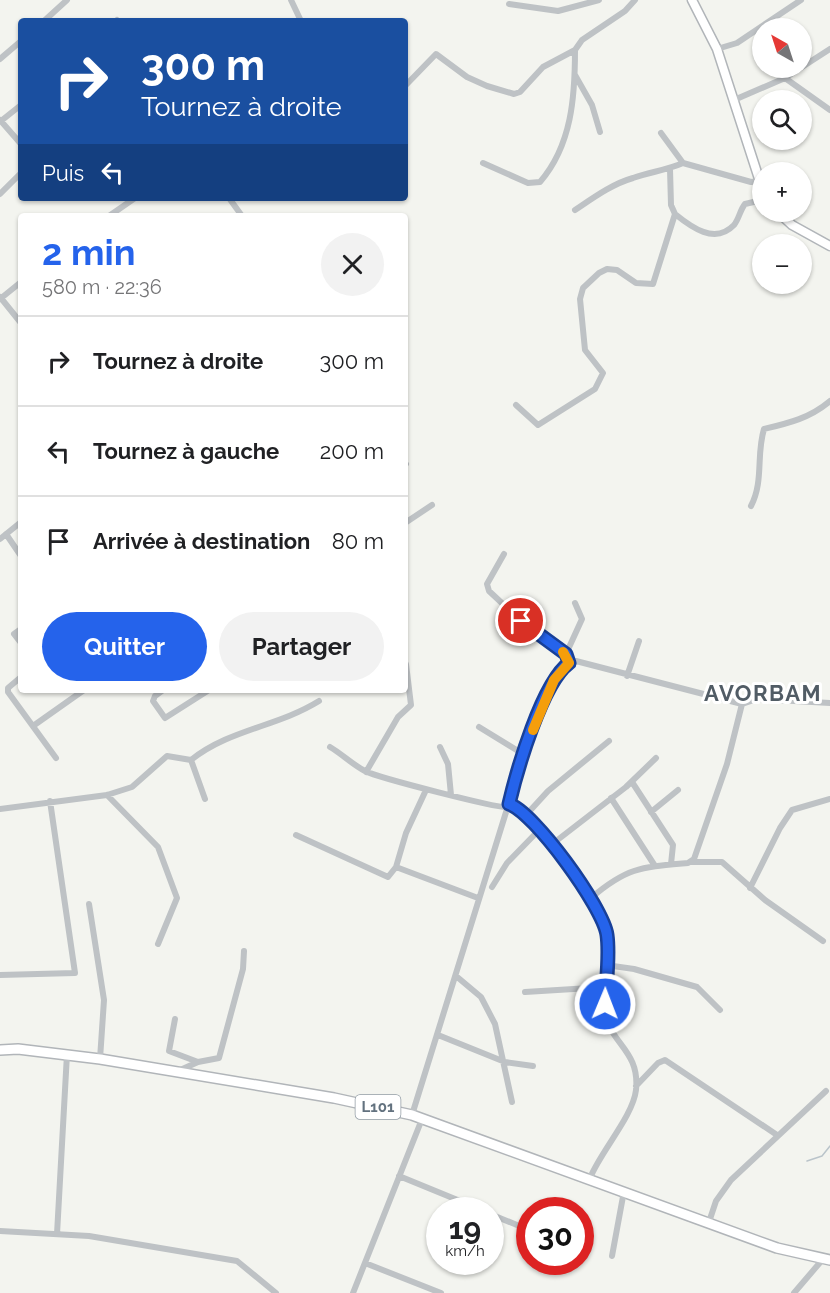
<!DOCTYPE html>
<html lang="fr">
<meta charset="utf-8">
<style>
body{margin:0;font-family:Raleway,sans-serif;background:#f2f2f2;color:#202124;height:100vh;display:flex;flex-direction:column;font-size:22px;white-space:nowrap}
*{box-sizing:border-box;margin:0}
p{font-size:20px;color:#757577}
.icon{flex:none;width:33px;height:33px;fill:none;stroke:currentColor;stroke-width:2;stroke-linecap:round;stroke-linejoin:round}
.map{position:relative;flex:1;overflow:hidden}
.sheet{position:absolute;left:18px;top:213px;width:390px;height:480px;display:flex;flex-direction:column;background:#fff;border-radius:6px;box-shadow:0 2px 4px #0004}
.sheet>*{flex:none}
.hud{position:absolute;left:18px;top:18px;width:390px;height:183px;border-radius:6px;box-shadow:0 2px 4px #0004;background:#1a4fa0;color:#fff;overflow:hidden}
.needle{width:39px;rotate:321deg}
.buttons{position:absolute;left:752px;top:18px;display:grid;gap:12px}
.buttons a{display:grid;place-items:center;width:60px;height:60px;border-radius:50%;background:#fff;box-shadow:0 2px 4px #0004;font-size:30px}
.speed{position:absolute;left:426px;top:1197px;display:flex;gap:12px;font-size:30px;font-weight:700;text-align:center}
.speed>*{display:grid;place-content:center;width:78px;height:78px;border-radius:50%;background:#fff;box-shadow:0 2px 4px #0004;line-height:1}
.speed small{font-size:15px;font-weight:400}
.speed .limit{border:9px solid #d22;background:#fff;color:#111}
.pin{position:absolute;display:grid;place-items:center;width:51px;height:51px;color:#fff;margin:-26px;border:3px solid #fff;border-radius:50%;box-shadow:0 2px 6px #0007}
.me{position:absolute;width:66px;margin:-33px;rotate:1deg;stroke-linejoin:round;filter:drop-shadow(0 0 4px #0008)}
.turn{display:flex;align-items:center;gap:21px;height:126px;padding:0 24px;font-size:27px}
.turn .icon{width:78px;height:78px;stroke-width:2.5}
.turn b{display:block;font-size:42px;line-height:51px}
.then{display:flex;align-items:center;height:57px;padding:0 24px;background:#0003;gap:12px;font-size:22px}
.round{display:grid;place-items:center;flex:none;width:63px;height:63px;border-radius:32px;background:#f2f2f2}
.headline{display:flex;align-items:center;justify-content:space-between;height:102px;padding:0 24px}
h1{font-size:36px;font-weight:700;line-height:45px;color:#2563eb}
.button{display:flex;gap:12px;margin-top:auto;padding:12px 24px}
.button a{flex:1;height:69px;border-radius:36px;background:#2563eb;color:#fff;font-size:24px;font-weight:700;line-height:69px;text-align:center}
.button a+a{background:#f2f2f2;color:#202124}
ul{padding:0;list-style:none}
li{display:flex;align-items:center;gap:18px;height:90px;padding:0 24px;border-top:2px solid #e0e0e0}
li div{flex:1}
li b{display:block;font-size:22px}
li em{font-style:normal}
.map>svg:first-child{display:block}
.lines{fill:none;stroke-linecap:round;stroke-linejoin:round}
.stream{stroke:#bac4ca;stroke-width:1.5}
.secondary-casing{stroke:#b1b5b9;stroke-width:11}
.primary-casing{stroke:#b1b5b9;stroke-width:12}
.street{stroke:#bec2c5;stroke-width:6}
.secondary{stroke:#fff;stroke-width:8}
.primary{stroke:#fff;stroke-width:9}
.route-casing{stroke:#184099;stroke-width:15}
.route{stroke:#2563eb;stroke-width:10}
.slow{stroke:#f59e0b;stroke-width:10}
.labels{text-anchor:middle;stroke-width:6;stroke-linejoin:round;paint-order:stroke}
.shield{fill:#fff;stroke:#929ca5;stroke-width:1.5}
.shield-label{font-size:15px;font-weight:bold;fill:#63727f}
.district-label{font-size:22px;font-weight:bold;letter-spacing:1.5px;fill:#515c65;stroke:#fff}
</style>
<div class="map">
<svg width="830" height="1293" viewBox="0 0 830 1293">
<rect width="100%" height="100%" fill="#f3f4ef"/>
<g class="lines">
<path class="stream" d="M807,1161L822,1156L830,1146"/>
<defs>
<path id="secondary" d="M692,0L717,49L762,188
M778,212L792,225L830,246"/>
<path id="primary" d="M0,1050L18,1049L100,1059L334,1098L412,1115L777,1248L830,1260"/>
</defs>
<use href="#secondary" class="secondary-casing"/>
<use href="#primary" class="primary-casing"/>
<path class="street" d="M291,0L301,21
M509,4L558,11L599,0
M44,21L67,0
M116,21L117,20
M717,49L737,43L801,0
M0,59L21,41
M575,75L592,105L600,132
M785,78L830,110
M405,86L436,54L467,77L487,86L514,94L520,92L543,67L575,50L582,40L625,11L635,0
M734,100L785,78L830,49
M0,120L21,144
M1,121L21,105
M661,133L683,163L751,182L759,181
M483,163L528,183L540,182C572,145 575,96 575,50
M0,194L21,173
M229,198L242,216
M575,210C593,198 612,184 633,178C650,172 667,170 683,163
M675,214C691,227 715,245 734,225C739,219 740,210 745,204L762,200
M109,216L135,198
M0,297L21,323
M0,299L21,282
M516,405L538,425L595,389L603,373L585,350L580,299L583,288L599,273L607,269L617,270L636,283L653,284L675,214L671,205L670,169
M405,465L406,464
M751,506C764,481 756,455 764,429C789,423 810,418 830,401
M405,523L432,505
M6,534L21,556
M0,539L21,522
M504,554L487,584L489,591L521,621L566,654L569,663
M21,629L14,634L21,643
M566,654L582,619L575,603
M627,676L639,641
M21,677L8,688V692L56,758
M163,690L155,696L153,701L165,718L209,690
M33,726L84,690
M479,727L523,754
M330,747C342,754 353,765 365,771C379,778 500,809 507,807
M440,747L448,764L451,795
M191,760L205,799
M366,772L398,717L411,705L406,664
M632,782L673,845L671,864
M107,795L158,847L177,898L158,944
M611,798L655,866
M0,809L107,795L132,787L167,756L191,760C230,729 277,727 319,701
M651,812L678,790
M527,814L548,791L609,741
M296,835L388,877L396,867L406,833L426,790
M551,845L626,787L656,758
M691,862H722L765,900L823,941
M396,867L478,898
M492,887L507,863L540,829
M750,888L780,828L792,810L830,799
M591,898C627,867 642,867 688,863L694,859L727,764L742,704
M89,904L104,1000L100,1059
M606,965L634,969L697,987L720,1010
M0,975L75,973L50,801
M456,976L481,997L495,1024L512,1102
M525,992L606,987
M175,1019L169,1051L198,1062
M438,1035L505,1062L533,1066
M178,1071L198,1062L219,1058L243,969L244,951
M636,1086L658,1063L665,1060L777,1135
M412,1115L507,809
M399,1176L482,1210
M590,1178C601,1151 633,1116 636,1090C640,1051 611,1044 606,1015C601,988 612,960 606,933C601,905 535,812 509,804C516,773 545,670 576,661L742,704L757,699L830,703
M490,1214L517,1225
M709,1222L716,1201L731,1180L826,1091
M0,1231L89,1236L237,1261L276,1293
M57,1234L67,1054
M612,1256L624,1191
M365,1263L441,1293
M353,1293L422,1119
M794,1293L823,1259"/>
<use href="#secondary" class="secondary"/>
<use href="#primary" class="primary"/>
</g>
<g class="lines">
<defs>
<path id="route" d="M521,621L566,654L569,663C542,683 517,770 509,804C534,812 603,907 607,935C610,957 606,982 605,1004"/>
</defs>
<use href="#route" class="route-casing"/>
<use href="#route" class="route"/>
<path class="slow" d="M533,730L554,680L569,663L563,652"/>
</g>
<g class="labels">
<rect class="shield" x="355.5" y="1095" width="45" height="24" rx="4.5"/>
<g class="shield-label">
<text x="378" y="1112">L101</text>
</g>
<g class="district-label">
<text x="763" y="701">AVORBAM</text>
</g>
</g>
</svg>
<div class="buttons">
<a><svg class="needle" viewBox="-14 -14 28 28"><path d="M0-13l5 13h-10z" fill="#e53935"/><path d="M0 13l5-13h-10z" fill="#757577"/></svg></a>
<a><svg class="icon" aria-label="search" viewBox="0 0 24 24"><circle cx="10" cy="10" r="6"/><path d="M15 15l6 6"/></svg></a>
<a>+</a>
<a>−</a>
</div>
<div class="speed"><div>19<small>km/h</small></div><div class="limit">30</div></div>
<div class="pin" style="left:521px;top:621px;background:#d93025"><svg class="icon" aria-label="arrive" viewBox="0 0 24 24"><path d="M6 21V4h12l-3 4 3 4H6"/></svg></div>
<svg class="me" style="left:605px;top:1004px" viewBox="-20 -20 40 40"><circle r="17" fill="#2563eb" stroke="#fff" stroke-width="3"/><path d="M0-11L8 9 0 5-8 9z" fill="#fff"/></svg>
<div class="hud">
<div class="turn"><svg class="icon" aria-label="right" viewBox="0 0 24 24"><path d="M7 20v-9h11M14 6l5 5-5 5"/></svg><div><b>300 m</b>Tournez à droite</div></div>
<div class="then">Puis<svg class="icon" aria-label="left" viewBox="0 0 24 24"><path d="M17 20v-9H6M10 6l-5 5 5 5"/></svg></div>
</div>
<section class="sheet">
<div class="headline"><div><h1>2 min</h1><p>580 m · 22:36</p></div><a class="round"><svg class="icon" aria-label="close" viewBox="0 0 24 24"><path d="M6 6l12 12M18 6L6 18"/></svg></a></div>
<ul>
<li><svg class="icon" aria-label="right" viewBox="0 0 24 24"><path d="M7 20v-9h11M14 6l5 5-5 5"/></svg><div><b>Tournez à droite</b></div><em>300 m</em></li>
<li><svg class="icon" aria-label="left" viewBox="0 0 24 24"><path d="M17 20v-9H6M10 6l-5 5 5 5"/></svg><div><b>Tournez à gauche</b></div><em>200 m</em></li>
<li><svg class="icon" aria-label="arrive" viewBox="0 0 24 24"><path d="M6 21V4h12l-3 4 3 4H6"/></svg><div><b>Arrivée à destination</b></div><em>80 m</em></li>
</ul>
<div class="button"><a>Quitter</a><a>Partager</a></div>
</section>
</div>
